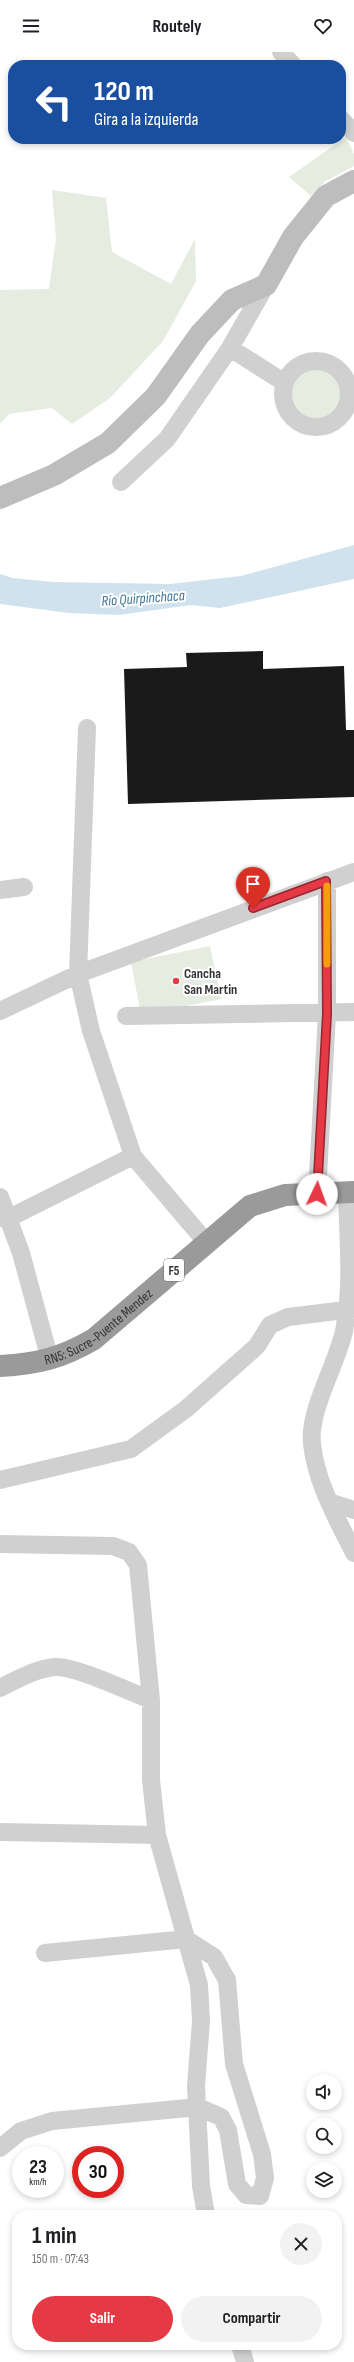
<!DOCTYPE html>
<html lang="es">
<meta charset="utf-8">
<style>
body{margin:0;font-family:"Sofia Sans Condensed",sans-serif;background:#f2f2f2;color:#202124;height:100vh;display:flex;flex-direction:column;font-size:15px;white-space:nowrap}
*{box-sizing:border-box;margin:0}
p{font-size:13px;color:#757577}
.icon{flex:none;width:22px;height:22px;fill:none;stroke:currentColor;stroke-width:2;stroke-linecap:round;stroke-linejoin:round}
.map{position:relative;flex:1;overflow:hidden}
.details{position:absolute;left:12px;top:2158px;width:330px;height:140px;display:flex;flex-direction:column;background:#fff;border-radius:16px;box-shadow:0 2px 6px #0003}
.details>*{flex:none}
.banner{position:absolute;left:8px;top:8px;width:338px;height:84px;border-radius:16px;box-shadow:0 2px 6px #0003;background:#1a4fa0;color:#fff;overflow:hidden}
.tools{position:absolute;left:306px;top:2022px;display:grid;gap:8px}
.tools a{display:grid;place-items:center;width:36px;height:36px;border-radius:50%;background:#fff;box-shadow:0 2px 6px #0003;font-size:20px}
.speed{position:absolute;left:12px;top:2094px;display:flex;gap:8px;font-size:20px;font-weight:700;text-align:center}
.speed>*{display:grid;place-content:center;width:52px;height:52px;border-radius:50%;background:#fff;box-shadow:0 2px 6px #0003;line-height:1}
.speed small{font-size:10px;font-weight:400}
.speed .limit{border:6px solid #d22;background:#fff;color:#111}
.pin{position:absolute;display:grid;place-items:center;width:34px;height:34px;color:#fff;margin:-41px -17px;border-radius:50% 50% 50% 0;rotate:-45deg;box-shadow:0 0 4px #0007}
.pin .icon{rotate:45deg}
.me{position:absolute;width:44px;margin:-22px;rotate:3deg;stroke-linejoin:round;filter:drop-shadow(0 0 3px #0008)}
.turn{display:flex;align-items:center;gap:14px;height:84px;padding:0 20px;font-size:18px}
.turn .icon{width:52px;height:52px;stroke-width:2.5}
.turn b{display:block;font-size:28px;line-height:34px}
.round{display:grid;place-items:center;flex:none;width:42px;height:42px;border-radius:21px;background:#f2f2f2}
.headline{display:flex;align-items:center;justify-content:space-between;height:68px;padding:0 20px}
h1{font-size:24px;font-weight:700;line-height:30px}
.action{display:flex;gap:8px;margin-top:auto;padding:8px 20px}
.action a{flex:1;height:46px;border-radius:24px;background:#e63946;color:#fff;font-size:16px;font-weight:700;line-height:46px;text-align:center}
.action a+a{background:#f2f2f2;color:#202124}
header{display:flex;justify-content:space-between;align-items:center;height:52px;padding:0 20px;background:#fff;font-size:18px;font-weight:700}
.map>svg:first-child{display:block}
.green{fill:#e6ecdf}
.water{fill:#cfe2ee}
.building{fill:#1a1a1a}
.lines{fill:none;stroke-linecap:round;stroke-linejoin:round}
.street{stroke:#d0d0d0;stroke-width:18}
.secondary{stroke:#bdbdbd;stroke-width:22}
.highway{stroke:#9a9a9a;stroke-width:22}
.route-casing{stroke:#96252e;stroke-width:10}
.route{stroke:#e63946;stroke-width:7}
.slow{stroke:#f59e0b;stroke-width:7}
.poi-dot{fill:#e63946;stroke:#fff;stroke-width:1.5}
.labels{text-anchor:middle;stroke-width:4;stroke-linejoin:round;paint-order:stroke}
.shield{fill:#fff;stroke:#707070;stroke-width:1}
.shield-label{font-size:13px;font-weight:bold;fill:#333}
.poi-label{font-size:14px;font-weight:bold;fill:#333;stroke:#fff;text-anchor:start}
.street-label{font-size:14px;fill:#333;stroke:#fff}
.water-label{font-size:15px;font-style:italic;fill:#3f7597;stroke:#fff}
</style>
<header><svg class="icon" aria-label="menu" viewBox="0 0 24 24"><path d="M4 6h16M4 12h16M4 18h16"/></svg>Routely<svg class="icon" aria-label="heart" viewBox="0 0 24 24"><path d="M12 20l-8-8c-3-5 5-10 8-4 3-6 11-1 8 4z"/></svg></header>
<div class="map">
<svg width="354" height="2310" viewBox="0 0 354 2310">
<rect width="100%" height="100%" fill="#fff"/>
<path class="green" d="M346,85L354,102V114L326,129L311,144L289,125Z
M52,138L106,146L112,200L171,232L195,187L196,229L163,289L110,346L72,372L52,356L9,362L0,372V238L49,237L56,187Z
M289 343a27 27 0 1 1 54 0a27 27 0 1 1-54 0Z
M210,894L221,947L141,963L131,910Z"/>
<path class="water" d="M354,493V527L220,556L191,553L119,563L69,561L0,552V522L12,526L53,530L170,532L241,524Z"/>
<path class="building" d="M263,599V617L344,614L346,678H354V745L128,752L124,617L187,615L186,601Z"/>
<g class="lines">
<path class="street" d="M281,0L293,13
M341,67L354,81
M230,296L285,331
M283 342a33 33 0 1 1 66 0a33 33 0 1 1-66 0Z
M121,430L167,387L230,296L266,233
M87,676L78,922L91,979L133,1104L206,1190
M0,838L24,835
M0,959L78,922L354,820
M126,964L354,960
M347,1140C348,1186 353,1234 344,1279C337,1312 308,1359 312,1392C316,1430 337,1467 354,1501
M317,1142L327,962V829
M0,1145L21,1201L50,1308
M0,1166H9L133,1104
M0,1428L131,1397L186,1357L257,1294L270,1273L288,1265L354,1257
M329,1450L354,1458
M0,1492L113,1494L129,1500L138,1513L151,1648
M0,1636C18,1627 35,1617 55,1615C76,1614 130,1640 151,1648V1728L157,1783L199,1933L201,1969L196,2034L201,2134L206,2163
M0,1780L157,1783
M0,2096L21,2079L52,2069L198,2055L221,2065L228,2078L237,2132L246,2143L260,2144L265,2126L262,2102L234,2012L227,1928L214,1905L186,1887L45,1901
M240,2293L245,2310"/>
<path class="secondary" d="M0,446L54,423L108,391L156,344L200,282L232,248L266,233L293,185L326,144L354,129"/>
<path class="highway" id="s1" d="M0,1314C37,1312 62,1306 94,1287L250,1154L285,1143L354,1140"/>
</g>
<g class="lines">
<defs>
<path id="route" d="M253,856L326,829L327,962L317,1142"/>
</defs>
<use href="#route" class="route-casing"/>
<use href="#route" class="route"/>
<path class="slow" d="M327,834V912"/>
</g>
<circle class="poi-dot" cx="176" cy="929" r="4"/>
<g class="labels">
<rect class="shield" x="164" y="1207" width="20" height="22" rx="3"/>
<g class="shield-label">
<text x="174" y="1223">F5</text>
</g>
<g class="poi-label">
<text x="184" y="926">Cancha<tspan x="184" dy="16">San Martin</tspan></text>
</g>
<g class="street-label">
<text dy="5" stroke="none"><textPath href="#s1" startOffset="109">RN5: Sucre-Puente Mendez</textPath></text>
</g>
<g class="water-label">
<text transform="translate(143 546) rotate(-4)" y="5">Río Quirpinchaca</text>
</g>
</g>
</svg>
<div class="tools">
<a><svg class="icon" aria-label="sound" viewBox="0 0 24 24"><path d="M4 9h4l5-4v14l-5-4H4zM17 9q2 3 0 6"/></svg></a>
<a><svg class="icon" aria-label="search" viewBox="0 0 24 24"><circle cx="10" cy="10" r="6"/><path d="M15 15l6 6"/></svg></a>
<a><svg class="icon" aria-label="layers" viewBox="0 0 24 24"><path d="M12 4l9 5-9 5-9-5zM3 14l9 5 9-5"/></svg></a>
</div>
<div class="speed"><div>23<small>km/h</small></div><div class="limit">30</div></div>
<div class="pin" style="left:253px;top:856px;background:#d93025"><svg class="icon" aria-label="arrive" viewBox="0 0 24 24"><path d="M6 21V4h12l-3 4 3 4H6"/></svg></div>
<svg class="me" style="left:317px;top:1142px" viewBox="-20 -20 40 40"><circle r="19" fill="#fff"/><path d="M0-13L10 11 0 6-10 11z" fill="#e63946"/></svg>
<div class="banner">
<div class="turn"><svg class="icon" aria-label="left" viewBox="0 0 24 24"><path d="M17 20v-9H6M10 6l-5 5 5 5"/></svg><div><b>120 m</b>Gira a la izquierda</div></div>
</div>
<section class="details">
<div class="headline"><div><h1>1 min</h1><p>150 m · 07:43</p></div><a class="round"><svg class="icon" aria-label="close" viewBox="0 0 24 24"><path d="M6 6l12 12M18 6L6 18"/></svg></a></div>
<div class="action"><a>Salir</a><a>Compartir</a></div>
</section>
</div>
